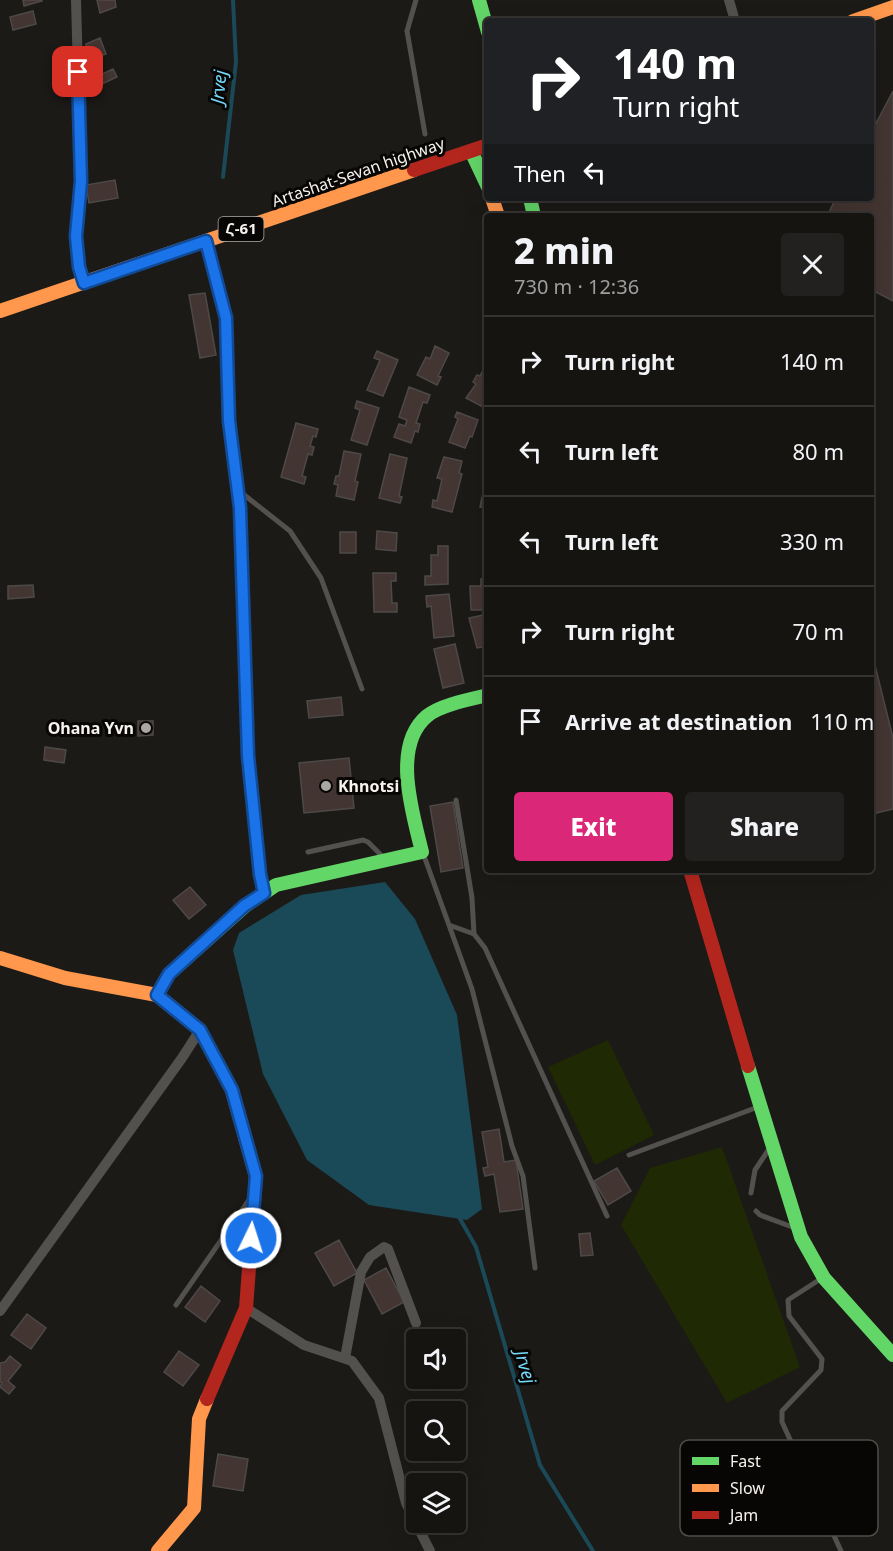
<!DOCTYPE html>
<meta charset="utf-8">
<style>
body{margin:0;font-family:"Noto Sans","Noto Sans Armenian",sans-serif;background:#22211f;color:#f1f3f6;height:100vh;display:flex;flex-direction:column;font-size:22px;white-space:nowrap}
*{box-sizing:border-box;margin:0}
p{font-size:20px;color:#9d9e9f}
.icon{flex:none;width:33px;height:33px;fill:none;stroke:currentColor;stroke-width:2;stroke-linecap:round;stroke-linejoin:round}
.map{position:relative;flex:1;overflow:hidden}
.side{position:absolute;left:484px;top:213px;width:390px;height:660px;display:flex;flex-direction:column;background:#151411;border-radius:6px;box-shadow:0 6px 24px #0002,0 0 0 2px #343331}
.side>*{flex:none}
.guide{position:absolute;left:484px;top:18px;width:390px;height:183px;border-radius:6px;box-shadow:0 6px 24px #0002,0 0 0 2px #343331;background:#202124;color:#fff;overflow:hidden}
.controls{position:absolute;left:406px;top:1329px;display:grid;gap:12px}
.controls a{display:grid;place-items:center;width:60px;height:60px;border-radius:6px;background:#151411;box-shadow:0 6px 24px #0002,0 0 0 2px #343331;font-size:30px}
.pin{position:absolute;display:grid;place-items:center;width:51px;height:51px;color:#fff;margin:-26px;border-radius:12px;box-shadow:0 3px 9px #0006}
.me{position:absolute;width:66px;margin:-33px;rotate:4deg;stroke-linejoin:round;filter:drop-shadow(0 0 4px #0008)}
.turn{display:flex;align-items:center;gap:21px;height:126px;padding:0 30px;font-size:27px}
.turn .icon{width:78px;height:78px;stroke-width:2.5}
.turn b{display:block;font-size:42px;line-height:51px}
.then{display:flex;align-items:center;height:57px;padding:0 30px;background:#0003;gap:12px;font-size:22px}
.round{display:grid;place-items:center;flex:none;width:63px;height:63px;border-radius:6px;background:#22211f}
.headline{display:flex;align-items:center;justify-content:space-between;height:102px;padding:0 30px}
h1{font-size:36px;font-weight:800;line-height:45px}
.cta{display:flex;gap:12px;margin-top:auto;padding:12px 30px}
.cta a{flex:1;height:69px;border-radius:6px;background:#db2777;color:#fff;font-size:24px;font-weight:800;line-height:69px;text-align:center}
.cta a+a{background:#22211f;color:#f1f3f6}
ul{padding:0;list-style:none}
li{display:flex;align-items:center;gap:18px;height:90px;padding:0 30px;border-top:2px solid #343331}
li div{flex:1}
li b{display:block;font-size:22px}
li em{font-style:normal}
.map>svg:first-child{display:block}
.green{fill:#1f2903}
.water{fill:#1a4958}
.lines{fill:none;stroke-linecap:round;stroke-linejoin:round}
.stream{stroke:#1a4958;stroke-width:4}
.building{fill:#433532;stroke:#4d4948;stroke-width:1.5}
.lane{stroke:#53514e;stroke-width:5}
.street{stroke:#53514e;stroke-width:10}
.fast{stroke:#63d668;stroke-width:14}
.slow{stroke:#ff974d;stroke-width:14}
.jam{stroke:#b3261e;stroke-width:14}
.route-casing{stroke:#114b97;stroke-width:15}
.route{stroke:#1a73e8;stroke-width:10}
.poi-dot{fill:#aaa7a3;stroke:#080604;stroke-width:2}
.labels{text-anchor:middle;stroke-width:6;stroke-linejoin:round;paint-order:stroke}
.shield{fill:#080604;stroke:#afaca8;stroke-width:1.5}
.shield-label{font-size:15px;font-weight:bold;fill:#f6f3ee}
.street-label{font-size:16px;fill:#f6f3ee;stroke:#080604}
.poi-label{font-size:16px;font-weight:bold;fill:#f6f3ee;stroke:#080604;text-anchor:end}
.water-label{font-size:18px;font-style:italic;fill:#74d8fa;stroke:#080604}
.key{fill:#080604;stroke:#4f4d4a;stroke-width:1.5}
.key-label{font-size:16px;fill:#f6f3ee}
</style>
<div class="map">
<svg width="893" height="1551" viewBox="0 0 893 1551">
<rect width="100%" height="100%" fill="#1c1a17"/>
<path class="green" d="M608,1040L654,1135L595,1165L548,1067Z
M722,1147L800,1367L727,1403L621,1225L650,1168Z"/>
<path class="water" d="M385,882L415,919L457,1015L482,1209L467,1220L369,1205L307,1160L263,1074L233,950L239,933L301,895Z"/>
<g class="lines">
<path class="stream" d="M223,177L236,62L233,0
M459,1217L476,1247L540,1465L593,1551"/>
</g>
<path class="building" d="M23,0H42V1L24,6Z
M97,0H115L116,7L100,13Z
M33,11L36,24L13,30L10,17Z
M100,38L106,54L86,60V44Z
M113,69L117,77L102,84L98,76Z
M893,91V301L872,290V216H827L836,198H872V131Z
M115,180L118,198L89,203L86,185Z
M205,293L216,355L200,358L189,295Z
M435,346L449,353L438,376L441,377L437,385L417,375L426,357L430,359Z
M377,351L398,360L383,396L367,390L380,360L374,358Z
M488,361V398L483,407L466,398L476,384L473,382L477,375L480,376Z
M409,387L430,395L427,403L423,402L416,423L420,424L418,432L415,431L411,443L394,437L399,424L405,426L407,420L399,417Z
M357,401L379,408L367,445L351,440L360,410L355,408Z
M457,412L478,420L472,437L470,436L465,448L449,442L458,419L455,417Z
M296,423L318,429L316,437L313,436L310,446L314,447L312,455L308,454L302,476L306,477L304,484L281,477Z
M344,451L361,454L355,481L358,482L354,500L336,496L338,485L334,484L336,476H339Z
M390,454L407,458L399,496L402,497L400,503L379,498Z
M444,457L462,461L459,473L462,474L452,512L432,507L433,500L437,501L442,479L437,478Z
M488,470V508L480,507Z
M377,531L397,533L396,551L376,549Z
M340,532H356V553H340Z
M438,546H448V584L425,585V576H431V555H438Z
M373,573H396V581H391L392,603H397V612H374Z
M481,579H488V610H471L470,586H481Z
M33,585L34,597L8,599V586Z
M449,594L454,636L434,638L431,606L427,607L426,596Z
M488,614V646L477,648L469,618Z
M455,644L464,683L443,688L434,649Z
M872,653L893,738V809L872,814Z
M341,697L343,715L309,718L307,701Z
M138,721H153V735L138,736Z
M45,747L66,750L64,763L44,760Z
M349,758L354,808L304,813L299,763Z
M453,802L463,868L441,872L430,806Z
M190,887L206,905L189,919L173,900Z
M499,1129L504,1162L516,1160L523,1209L500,1212L494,1174L485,1176L483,1168L488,1167L482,1132Z
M617,1168L631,1191L608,1205L594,1181Z
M590,1233L593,1255L581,1256L579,1234Z
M339,1240L357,1273L334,1286L315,1253Z
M386,1268L404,1302L382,1314L364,1280Z
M201,1286L220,1301L205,1322L185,1307Z
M27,1314L46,1328L31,1349L11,1335Z
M179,1351L199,1365L183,1386L164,1372Z
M10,1356L21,1365L8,1381L15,1387L9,1394L0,1387L2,1383L0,1382V1363L5,1362Z
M218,1454L248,1459L243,1491L213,1486Z"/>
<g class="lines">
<path class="lane" d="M416,0L407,31L425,134
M207,243L226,318L229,421L240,508L248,756L260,874L263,889
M238,490L290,531L321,578L362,689
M456,800L472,898L474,934
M308,852L363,840L368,842L383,857
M423,853L472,989L512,1146L523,1176L535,1268
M449,925L474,934L485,948L607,1216
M629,1155L758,1107
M751,1193L755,1170L769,1149
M756,1211L760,1215L795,1228
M822,1278L788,1300L789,1316L822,1359L821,1370L782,1411V1422L841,1551
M176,1305L249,1200"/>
<path class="street" d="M76,0L81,181L76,236L79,267L84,283
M729,0L735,21
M246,1308L304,1345L352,1361L379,1398L406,1503L430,1551
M0,1311L182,1058L200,1030
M345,1358L361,1272L370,1257L384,1247L388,1249L416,1323"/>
<path class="fast" d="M479,0L488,32
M471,151L488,187
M530,198L534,216
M157,995L169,974L245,906L276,885L422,852C413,814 391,746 427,716C440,705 471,699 488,695
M748,1066L801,1237L824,1278L893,1355"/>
<path class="slow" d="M853,21L893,7
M492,198L498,216
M0,311L414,170
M0,958L65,978L157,995L200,1030L232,1090L254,1169
M158,1551L194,1508L199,1419L207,1399"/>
<path class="jam" d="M414,170L488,145
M690,870L748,1066
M207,1399L246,1308L256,1176L254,1169"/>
</g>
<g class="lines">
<defs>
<path id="route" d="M78,72L81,181L76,236L79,267L84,283L206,241L226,318L229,421L240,508L248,756L260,874L264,893L244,906L169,974L157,995L200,1030L232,1090L256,1176L251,1238"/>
</defs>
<use href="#route" class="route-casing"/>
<use href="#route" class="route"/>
</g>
<g class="poi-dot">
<circle cx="146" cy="728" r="6"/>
<circle cx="326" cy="786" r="6"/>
</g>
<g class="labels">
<rect class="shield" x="218.5" y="217" width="45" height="24" rx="4.5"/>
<g class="shield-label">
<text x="241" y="234">Հ-61</text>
</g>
<g class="street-label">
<text transform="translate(358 172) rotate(-19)" y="6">Artashat-Sevan highway</text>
</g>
<g class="poi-label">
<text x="134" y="734">Ohana Yvn</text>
<text x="338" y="792" text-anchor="start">Khnotsi</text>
</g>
<g class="water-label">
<text transform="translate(219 87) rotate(-84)" y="6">Jrvej</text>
<text transform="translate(525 1367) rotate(74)" y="6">Jrvej</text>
</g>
</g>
<rect x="680" y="1440" width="198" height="96" rx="9" class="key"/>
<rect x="692" y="1457" width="27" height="8" fill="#63d668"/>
<rect x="692" y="1484" width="27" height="8" fill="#ff974d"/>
<rect x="692" y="1511" width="27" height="8" fill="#b3261e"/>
<g class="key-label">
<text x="730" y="1467">Fast</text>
<text x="730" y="1494">Slow</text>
<text x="730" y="1521">Jam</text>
</g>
</svg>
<div class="controls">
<a><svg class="icon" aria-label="sound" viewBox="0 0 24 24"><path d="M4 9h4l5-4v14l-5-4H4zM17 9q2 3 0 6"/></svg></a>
<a><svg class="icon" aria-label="search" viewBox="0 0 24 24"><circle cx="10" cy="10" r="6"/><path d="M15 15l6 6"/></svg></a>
<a><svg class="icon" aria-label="layers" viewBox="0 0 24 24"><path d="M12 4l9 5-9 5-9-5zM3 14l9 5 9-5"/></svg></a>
</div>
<div class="pin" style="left:78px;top:72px;background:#d93025"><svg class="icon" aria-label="arrive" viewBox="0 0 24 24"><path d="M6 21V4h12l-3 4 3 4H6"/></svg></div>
<svg class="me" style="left:251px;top:1238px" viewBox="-20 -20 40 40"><circle r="17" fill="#1a73e8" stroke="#fff" stroke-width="3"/><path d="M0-11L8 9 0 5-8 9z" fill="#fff"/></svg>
<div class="guide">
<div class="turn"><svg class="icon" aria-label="right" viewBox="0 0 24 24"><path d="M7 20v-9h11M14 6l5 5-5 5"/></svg><div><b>140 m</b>Turn right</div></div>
<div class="then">Then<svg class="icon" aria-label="left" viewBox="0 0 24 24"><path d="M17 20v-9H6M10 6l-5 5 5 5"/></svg></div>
</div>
<section class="side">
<div class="headline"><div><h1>2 min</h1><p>730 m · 12:36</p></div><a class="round"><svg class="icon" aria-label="close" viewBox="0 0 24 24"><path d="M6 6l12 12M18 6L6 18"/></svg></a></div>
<ul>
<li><svg class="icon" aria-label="right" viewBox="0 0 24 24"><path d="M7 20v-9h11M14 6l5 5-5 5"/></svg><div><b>Turn right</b></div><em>140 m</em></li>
<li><svg class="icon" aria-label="left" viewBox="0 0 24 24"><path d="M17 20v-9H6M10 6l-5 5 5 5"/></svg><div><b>Turn left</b></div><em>80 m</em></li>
<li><svg class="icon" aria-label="left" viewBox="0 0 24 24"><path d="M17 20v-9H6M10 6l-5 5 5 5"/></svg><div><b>Turn left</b></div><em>330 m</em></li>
<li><svg class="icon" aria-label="right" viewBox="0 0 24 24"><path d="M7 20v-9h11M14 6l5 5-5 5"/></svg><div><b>Turn right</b></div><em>70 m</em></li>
<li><svg class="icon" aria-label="arrive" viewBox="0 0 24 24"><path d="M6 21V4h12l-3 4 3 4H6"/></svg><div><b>Arrive at destination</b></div><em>110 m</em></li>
</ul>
<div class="cta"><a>Exit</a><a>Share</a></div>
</section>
</div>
